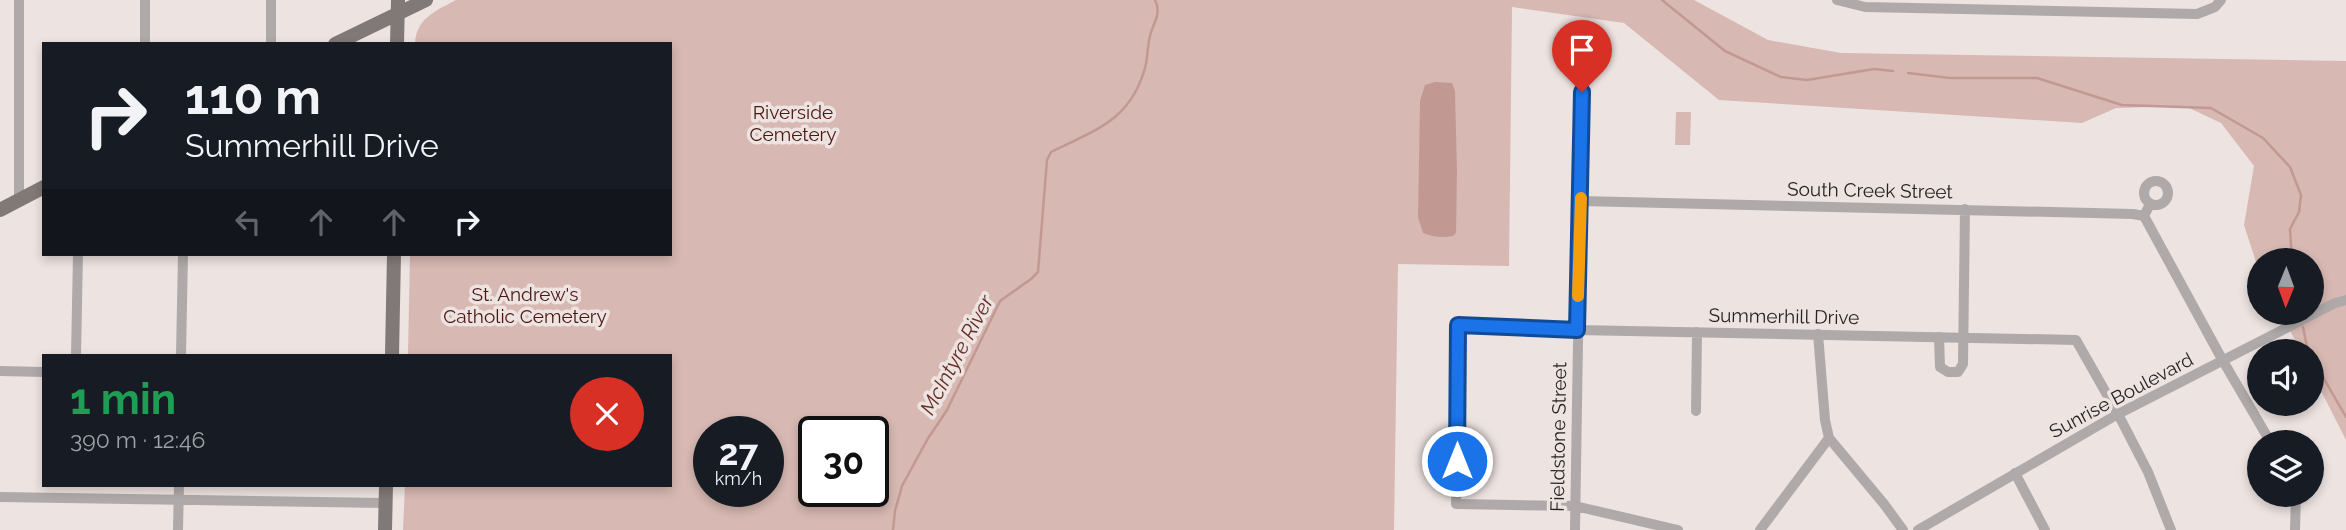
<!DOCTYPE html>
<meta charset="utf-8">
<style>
body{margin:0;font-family:Raleway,sans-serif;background:#242831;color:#f1f3f6;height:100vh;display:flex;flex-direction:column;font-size:26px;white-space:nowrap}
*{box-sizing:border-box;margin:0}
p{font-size:23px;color:#9ea1a6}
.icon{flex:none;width:38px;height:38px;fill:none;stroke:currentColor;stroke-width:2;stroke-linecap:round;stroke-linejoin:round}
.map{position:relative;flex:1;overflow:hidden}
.sheet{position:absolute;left:42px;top:354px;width:630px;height:133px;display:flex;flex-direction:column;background:#171b24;border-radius:0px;box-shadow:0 4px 10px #0003}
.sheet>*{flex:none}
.top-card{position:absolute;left:42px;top:42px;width:630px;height:214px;border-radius:0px;box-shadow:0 4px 10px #0003;background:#171b24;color:#f1f3f6;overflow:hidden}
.needle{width:46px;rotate:181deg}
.controls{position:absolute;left:2247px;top:248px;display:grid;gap:14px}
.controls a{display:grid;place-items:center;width:77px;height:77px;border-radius:50%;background:#171b24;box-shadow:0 4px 10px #0003;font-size:35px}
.speed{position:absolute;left:693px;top:416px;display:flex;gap:14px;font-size:35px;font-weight:700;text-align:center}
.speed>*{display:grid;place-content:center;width:91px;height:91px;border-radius:50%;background:#171b24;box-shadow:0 4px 10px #0003;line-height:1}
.speed small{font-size:18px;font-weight:400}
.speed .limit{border:4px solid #111;border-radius:10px;background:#fff;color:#111}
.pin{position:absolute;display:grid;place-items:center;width:60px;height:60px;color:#fff;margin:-72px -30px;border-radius:50% 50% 50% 0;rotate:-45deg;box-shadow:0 0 7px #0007}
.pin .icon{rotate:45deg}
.me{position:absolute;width:77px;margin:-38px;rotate:0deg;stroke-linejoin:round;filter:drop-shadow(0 0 5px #0008)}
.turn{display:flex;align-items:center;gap:24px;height:147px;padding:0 28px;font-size:32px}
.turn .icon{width:91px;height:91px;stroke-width:2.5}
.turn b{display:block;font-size:49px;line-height:60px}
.lanes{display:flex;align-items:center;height:66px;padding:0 28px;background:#0003;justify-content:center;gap:35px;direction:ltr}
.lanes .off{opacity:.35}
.round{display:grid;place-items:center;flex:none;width:74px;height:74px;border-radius:37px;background:#242831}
.head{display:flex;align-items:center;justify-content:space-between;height:119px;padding:0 28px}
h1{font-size:42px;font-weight:700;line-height:52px;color:#1e9e55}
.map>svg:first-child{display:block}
.green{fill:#d7b8b2;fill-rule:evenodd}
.water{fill:#c29992}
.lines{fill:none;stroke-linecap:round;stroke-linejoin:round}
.stream{stroke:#c29992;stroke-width:2.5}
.minor{stroke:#afaaa9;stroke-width:10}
.major{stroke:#807977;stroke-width:14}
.route-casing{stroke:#114b97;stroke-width:18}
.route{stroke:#1a73e8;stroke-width:12}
.slow{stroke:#f59e0b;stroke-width:12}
.labels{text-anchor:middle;stroke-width:7;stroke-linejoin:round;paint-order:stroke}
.park-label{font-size:19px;fill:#4c1712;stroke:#ede3e1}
.street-label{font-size:19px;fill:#262322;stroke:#ede3e1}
.water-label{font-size:21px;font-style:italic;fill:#652e27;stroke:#ede3e1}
</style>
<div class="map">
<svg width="2346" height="530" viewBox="0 0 2346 530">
<rect width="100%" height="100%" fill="#ede3e1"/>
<path class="green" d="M456,0H1694L1768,40L1841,53L2346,61V440L2312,373V352H2301L2281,313H2312V261H2259V271L2244,225L2254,166L2221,123L2185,106L2116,108L2082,123L1719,100L1624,23L1512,7L1509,266L1398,264L1394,530H403L405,485H670V355H408L410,254H670V44H415C416,18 436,11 456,0ZM709,432H768V492H709ZM814,432H873V492H814Z
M1676,112H1691L1690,145H1675Z"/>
<path class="water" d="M1435,82L1452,83L1455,91L1457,171L1456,233L1453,236C1442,238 1433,237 1423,233L1418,217L1420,101L1425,85Z"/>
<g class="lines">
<path class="stream" d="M1662,0L1725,51L1781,77L1807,80L1874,69L1893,71
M1908,73L1950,78H2037L2122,105L2211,108L2263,138L2290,167L2301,195L2299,212L2290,229L2292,261
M2303,327L2308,352
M2312,358L2346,417
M893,530L895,511L902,486L927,440L947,410L1000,301L1031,279L1038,272L1047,160L1051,152C1095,130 1130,121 1145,68C1148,58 1147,47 1150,36C1153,23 1162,14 1155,0"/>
<path class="minor" d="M1837,0L1865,7L2197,14L2215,7L2221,0
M145,44V0
M271,44V0
M2144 193a12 12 0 1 1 24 0a12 12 0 1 1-24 0Z
M19,200V0
M1581,201L2133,214L2144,216L2150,204
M2144,216L2223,361L2271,443
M1818,334L1825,420L1829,438L1884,504L1903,530
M1939,337L1940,367L1948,372H1958L1963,364L1965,209
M76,355L78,254
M181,355L183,254
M0,371L44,372
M1696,411L1697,332
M2015,473L2045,530
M0,497L385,503
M178,530L179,485
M1575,530L1582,92
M1678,530L1575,506L1456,504L1458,325L1577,330L2076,340L2118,414L2148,472L2171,530
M1760,530L1829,438
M1918,530L2118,414L2335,303L2346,300
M2295,530L2296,495"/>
<path class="major" d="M335,44L426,0
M397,44L398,0
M0,210L44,187
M392,355L394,254
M385,530L386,485"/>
</g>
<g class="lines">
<defs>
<path id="route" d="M1457,461L1458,325L1577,330L1582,92"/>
</defs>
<use href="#route" class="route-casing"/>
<use href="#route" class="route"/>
<path class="slow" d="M1578,296L1581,198"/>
</g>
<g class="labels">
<g class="park-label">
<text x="793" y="119">Riverside<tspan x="793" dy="22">Cemetery</tspan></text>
<text x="525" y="301">St. Andrew's<tspan x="525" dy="22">Catholic Cemetery</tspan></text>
</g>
<g class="street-label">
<text transform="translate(1870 190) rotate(1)" y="7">South Creek Street</text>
<text transform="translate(1784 316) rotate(1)" y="7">Summerhill Drive</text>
<text transform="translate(2121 395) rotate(-28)" y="7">Sunrise Boulevard</text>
<text transform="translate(1558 437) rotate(-89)" y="7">Fieldstone Street</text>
</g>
<g class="water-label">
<text transform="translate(957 355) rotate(-62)" y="7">McIntyre River</text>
</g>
</g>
</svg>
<div class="controls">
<a><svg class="needle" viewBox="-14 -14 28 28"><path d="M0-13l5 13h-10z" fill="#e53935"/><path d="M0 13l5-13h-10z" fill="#9ea1a6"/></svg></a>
<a><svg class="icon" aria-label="sound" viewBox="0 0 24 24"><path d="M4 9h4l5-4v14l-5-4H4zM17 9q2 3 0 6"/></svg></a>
<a><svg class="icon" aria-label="layers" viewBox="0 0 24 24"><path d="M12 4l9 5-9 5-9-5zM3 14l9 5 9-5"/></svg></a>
</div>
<div class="speed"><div>27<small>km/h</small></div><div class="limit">30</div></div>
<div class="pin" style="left:1582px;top:92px;background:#d93025"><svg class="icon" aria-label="arrive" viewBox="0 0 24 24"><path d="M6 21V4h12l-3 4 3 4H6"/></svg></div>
<svg class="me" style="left:1457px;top:461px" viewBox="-20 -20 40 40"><circle r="17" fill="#1a73e8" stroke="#fff" stroke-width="3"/><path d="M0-11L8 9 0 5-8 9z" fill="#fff"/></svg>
<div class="top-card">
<div class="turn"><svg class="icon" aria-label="right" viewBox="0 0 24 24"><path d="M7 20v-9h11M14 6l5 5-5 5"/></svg><div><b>110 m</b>Summerhill Drive</div></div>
<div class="lanes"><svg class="icon off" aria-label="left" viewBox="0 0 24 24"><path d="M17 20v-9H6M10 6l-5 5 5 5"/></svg><svg class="icon off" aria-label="ahead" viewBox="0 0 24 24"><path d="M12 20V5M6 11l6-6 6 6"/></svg><svg class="icon off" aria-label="ahead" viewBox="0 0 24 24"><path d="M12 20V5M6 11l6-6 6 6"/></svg><svg class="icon" aria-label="right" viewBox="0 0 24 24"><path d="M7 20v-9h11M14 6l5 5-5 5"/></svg></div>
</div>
<section class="sheet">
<div class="head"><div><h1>1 min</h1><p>390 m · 12:46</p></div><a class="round" style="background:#d93025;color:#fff"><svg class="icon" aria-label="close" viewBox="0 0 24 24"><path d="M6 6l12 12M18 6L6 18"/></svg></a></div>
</section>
</div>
